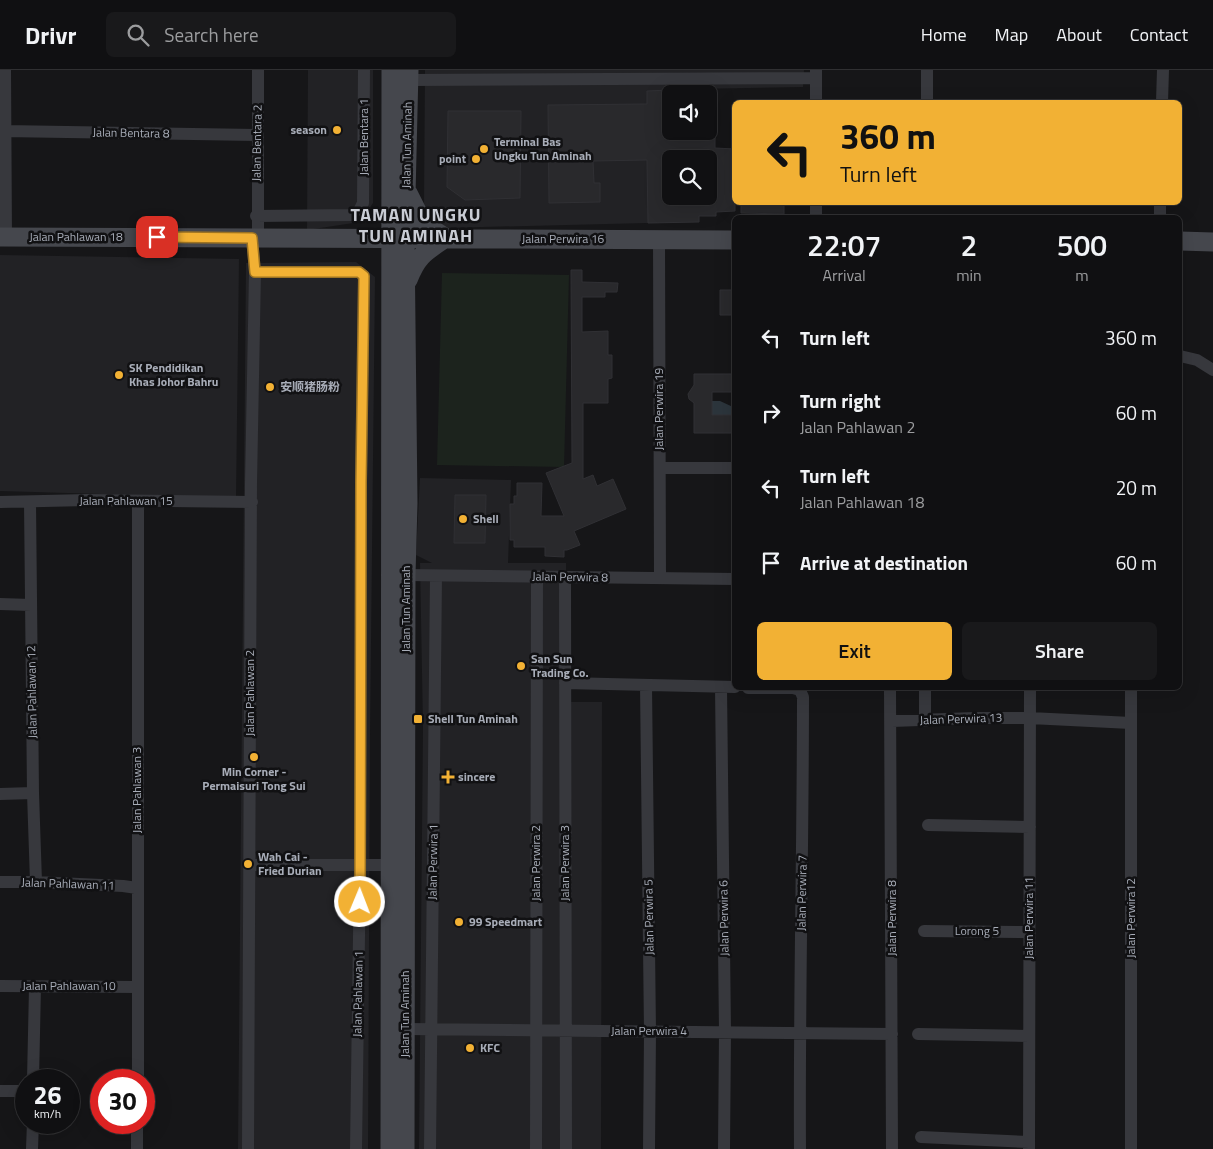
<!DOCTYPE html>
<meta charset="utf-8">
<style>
body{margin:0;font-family:"Titillium Web","Noto Sans SC",sans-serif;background:#19191b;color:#f1f3f6;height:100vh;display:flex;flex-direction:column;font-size:19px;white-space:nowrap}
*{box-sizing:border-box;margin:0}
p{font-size:16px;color:#9c9d9f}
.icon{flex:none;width:28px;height:28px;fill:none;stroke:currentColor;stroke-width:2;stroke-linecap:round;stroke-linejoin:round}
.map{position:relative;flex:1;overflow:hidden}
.panel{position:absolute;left:732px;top:145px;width:450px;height:475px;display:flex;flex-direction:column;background:#101012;border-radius:8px;box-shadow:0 5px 20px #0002,0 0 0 1px #303032}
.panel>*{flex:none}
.guide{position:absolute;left:732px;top:30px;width:450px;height:105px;border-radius:8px;box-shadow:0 5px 20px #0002,0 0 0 1px #303032;background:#f2b134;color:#111;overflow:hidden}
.controls{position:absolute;left:662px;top:15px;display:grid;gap:10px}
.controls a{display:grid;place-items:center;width:55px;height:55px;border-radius:8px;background:#101012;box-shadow:0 5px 20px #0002,0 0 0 1px #303032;font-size:25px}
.speed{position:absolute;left:15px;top:999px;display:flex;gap:10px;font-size:25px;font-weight:700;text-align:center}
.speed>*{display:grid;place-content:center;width:65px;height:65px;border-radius:50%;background:#101012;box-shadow:0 5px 20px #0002,0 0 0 1px #303032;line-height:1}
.speed small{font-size:12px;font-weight:400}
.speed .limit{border:8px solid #d22;background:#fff;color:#111}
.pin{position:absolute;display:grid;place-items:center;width:42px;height:42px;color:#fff;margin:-21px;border-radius:10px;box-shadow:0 2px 8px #0006}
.me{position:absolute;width:55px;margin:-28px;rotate:1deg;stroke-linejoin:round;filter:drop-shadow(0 0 4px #0008)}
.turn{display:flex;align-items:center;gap:18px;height:105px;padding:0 25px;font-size:22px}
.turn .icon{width:65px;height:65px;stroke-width:2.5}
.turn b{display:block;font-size:35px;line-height:42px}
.eta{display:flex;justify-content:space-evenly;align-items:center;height:85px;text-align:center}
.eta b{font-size:30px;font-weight:600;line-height:35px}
.button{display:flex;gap:10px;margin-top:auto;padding:10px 25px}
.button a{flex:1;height:58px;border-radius:8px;background:#f2b134;color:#111;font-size:20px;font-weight:600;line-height:58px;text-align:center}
.button a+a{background:#19191b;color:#f1f3f6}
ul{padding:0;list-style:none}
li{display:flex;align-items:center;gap:15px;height:75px;padding:0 25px}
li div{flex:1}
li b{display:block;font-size:19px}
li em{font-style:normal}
header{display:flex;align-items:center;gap:30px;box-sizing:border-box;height:70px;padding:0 25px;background:#101012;border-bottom:1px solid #303032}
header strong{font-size:24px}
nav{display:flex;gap:28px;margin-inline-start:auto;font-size:18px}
.search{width:350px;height:45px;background:#19191b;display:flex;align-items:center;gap:12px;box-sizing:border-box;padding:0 18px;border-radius:8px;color:#9c9d9f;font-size:19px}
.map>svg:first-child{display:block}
.built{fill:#222225}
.green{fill:#1c231d}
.water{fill:#2c353c}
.building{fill:#29292c;stroke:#303034;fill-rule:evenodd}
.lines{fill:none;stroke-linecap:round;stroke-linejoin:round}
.street{stroke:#37383d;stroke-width:12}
.secondary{stroke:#45474d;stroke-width:19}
.route-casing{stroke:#9d7322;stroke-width:12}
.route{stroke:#f2b134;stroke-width:9}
.poi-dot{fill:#f2b134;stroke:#111113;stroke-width:2}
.labels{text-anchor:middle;stroke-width:5;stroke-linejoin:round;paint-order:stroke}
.poi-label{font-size:12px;font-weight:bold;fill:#a8adb8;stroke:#111113;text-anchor:start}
.street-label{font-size:12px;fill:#a8adb8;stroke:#111113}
.district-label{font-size:18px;font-weight:bold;letter-spacing:1px;fill:#c9ccd4;stroke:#111113}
</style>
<header>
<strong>Drivr</strong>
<div class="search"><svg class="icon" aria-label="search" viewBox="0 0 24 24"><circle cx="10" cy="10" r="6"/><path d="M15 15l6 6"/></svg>Search here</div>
<nav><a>Home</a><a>Map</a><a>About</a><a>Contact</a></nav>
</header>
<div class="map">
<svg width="1213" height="1079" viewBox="0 0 1213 1079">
<rect width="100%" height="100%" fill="#161618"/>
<path class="built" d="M308,0H373V133L360,152L307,160Z
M425,0H804L803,17L689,19L688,24H671V126H686V152L443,158L424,135Z
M0,185L239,189L236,428L0,421Z
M356,192L375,207L370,666L368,1079H238L246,193Z
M420,408L511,410L508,493H566V632H602L601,1079H419L423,657L420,493H432L416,485Z"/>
<path class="green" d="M442,203L569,205L564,397L437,395Z"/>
<path class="water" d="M712,331H720L733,337V345H712Z"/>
<path class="building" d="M671,20V61H701V64H715V78L735,79V141L716,142V146H699V152L648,153L647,90L593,91L594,113H600V132L549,133L548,35L647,34V21ZM671,89H709V126H671Z
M448,41H521L520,128L465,130L447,117Z
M759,132H784V144L741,143V134Z
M571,200H582V212L618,213L617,222H605V227H582V262L608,261V285H612V308L608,309V333H583V409L593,405L597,416L613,409L626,439L574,461L580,475L567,480H564V487L545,486V477H514V470H510V434H514V426H517V413H542L541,446H564L546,403L572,393Z
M720,220H735V245H720Z
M694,304H735V322H712V345H735V363H694V333L689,329L688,324L694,315Z
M455,425H486L485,473H454Z"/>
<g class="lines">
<path class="street" d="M5,0L6,166
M409,10L816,8
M816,32V0
M927,32V0
M1162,32L1163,0
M4,61L258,65
M816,132V148
M256,146L354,145L358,143L363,133L364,0
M1160,148V132
M258,168V0
M659,170L660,508
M255,202H359L364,206L361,412L360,795L356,1079
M1180,286L1197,290L1213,300
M660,398H735
M0,432L87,430L252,432
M30,432L33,723L36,812
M406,505L735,509
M565,507L566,1079
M0,534L31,535
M565,613L735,617
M646,615L650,962L649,1079
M721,617L725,962L724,1079
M748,618H793L800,620L803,627C803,778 799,928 800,1079
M890,618L892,1079
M892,651L974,648H1030L1131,653
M925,651V618
M0,724L33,723
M928,755L1030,757
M249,795H391
M0,812H36L123,816L137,818
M924,861L1029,862
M0,916L137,917
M406,959L892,964
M918,964L1029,966
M33,1010L35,917
M138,1010V431
M0,1021H26
M921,1067L1029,1072
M32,1079L33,1052
M137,1079V1052
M248,1079L251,413L255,202L252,168
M430,1079L436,506
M536,1079L537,507
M1029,1079L1030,618
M1131,1079V618"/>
<path class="secondary" d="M408,123L423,153L446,168
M0,167L735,170
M1180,171L1213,172
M408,210C417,186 425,182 446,168
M390,1079L391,0
M405,1079L406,505L408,433L405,167L409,0"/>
</g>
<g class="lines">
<defs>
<path id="route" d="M157,167L252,168L255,202H359L364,206L361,412L360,832"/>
</defs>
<use href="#route" class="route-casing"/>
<use href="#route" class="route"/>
</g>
<g class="poi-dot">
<circle cx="337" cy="60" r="5"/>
<circle cx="484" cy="79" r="5"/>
<circle cx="476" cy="89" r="5"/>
<circle cx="119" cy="305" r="5"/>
<circle cx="270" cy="317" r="5"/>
<circle cx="463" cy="449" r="5"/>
<circle cx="521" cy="596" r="5"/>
<rect x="413" y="644" width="10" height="10" rx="2.5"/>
<circle cx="254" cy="687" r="5"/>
<path d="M445.5 699.5h5v5h5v5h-5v5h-5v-5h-5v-5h5z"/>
<circle cx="248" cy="794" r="5"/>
<circle cx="459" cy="852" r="5"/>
<circle cx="470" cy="978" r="5"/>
</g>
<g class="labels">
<g class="poi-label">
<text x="327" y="64" text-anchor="end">season</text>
<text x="494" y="76">Terminal Bas<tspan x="494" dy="14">Ungku Tun Aminah</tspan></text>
<text x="466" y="93" text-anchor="end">point</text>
<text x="129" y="302">SK Pendidikan<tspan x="129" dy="14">Khas Johor Bahru</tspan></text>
<text x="280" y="321">安顺猪肠粉</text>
<text x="473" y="453">Shell</text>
<text x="531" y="593">San Sun<tspan x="531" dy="14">Trading Co.</tspan></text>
<text x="428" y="653">Shell Tun Aminah</text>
<text x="254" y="706" text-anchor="middle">Min Corner -<tspan x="254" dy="14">Permaisuri Tong Sui</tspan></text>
<text x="458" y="711">sincere</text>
<text x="258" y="791">Wah Cai -<tspan x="258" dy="14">Fried Durian</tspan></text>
<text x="469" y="856">99 Speedmart</text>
<text x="480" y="982">KFC</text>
</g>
<g class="street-label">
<text transform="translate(131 63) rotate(1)" y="4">Jalan Bentara 8</text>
<text transform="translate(364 67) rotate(-90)" y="4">Jalan Bentara 1</text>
<text transform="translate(257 73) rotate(-89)" y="4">Jalan Bentara 2</text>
<text transform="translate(407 75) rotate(-89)" y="4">Jalan Tun Aminah</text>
<text x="76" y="171">Jalan Pahlawan 18</text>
<text x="563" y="173">Jalan Perwira 16</text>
<text transform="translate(659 339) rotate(-90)" y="4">Jalan Perwira 19</text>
<text x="126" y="435">Jalan Pahlawan 15</text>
<text transform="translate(570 507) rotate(1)" y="4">Jalan Perwira 8</text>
<text transform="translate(406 539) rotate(-90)" y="4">Jalan Tun Aminah</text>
<text transform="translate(32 622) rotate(-91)" y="4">Jalan Pahlawan 12</text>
<text transform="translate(250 623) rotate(-90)" y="4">Jalan Pahlawan 2</text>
<text transform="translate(961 649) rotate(-2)" y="4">Jalan Perwira 13</text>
<text transform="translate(137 720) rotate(-90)" y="4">Jalan Pahlawan 3</text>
<text transform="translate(433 792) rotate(-89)" y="4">Jalan Perwira 1</text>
<text transform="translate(536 793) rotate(-90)" y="4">Jalan Perwira 2</text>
<text transform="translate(565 793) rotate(-90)" y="4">Jalan Perwira 3</text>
<text transform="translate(68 814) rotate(2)" y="4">Jalan Pahlawan 11</text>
<text transform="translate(802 823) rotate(-89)" y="4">Jalan Perwira 7</text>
<text transform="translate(649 847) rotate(-91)" y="4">Jalan Perwira 5</text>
<text transform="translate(724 848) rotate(-91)" y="4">Jalan Perwira 6</text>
<text transform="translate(892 848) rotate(-90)" y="4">Jalan Perwira 8</text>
<text transform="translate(1029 848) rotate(-90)" y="4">Jalan Perwira 11</text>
<text transform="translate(1131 848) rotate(-90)" y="4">Jalan Perwira12</text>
<text x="977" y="865">Lorong 5</text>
<text x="69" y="920">Jalan Pahlawan 10</text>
<text transform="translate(358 924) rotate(-89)" y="4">Jalan Pahlawan 1</text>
<text transform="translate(405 944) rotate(-90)" y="4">Jalan Tun Aminah</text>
<text x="649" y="965">Jalan Perwira 4</text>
</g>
<g class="district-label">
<text x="416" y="151">TAMAN UNGKU<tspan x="416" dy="21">TUN AMINAH</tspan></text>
</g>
</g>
</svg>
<div class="controls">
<a><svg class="icon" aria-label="sound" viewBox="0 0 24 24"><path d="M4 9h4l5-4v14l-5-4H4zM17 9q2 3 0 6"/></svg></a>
<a><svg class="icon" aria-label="search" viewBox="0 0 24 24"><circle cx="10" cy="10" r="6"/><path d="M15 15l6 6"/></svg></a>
</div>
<div class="speed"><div>26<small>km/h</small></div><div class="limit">30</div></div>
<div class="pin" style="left:157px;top:167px;background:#d93025"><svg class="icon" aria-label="arrive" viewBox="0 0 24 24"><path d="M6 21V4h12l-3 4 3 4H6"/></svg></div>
<svg class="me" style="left:360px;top:832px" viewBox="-20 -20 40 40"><circle r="17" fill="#f2b134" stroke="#fff" stroke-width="3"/><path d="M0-11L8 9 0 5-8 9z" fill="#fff"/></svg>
<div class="guide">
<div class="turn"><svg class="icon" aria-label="left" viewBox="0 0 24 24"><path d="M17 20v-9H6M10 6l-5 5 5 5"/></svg><div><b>360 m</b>Turn left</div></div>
</div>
<section class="panel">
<div class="eta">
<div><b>22:07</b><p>Arrival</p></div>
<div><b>2</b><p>min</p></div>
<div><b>500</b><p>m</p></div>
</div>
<ul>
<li><svg class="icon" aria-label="left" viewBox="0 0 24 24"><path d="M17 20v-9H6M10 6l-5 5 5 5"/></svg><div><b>Turn left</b></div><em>360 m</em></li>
<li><svg class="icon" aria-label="right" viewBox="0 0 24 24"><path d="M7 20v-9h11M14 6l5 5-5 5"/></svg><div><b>Turn right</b><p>Jalan Pahlawan 2</p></div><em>60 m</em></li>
<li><svg class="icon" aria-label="left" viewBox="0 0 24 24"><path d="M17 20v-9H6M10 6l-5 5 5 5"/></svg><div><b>Turn left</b><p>Jalan Pahlawan 18</p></div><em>20 m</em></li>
<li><svg class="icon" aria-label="arrive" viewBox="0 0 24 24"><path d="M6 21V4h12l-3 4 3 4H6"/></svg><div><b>Arrive at destination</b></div><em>60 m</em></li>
</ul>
<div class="button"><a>Exit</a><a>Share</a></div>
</section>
</div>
